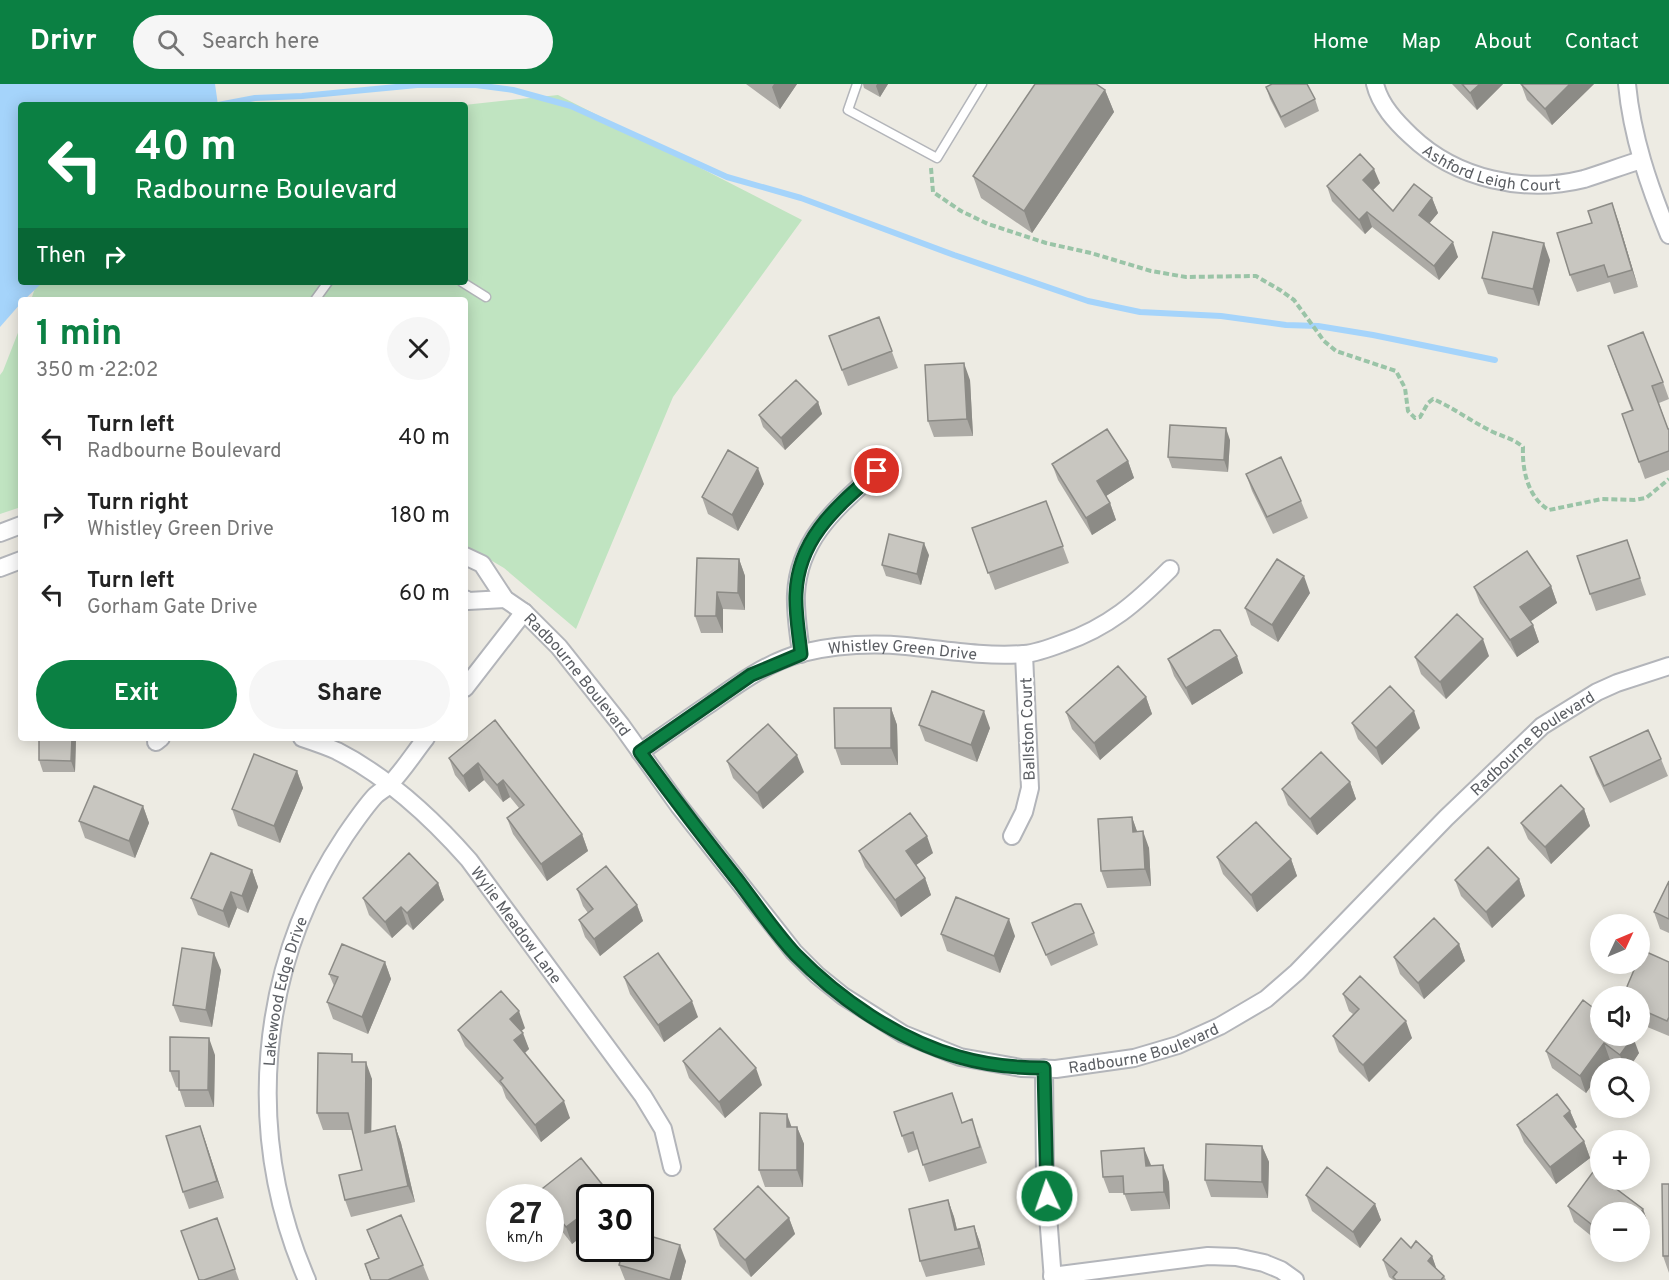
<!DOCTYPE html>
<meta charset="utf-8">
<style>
body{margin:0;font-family:Overpass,sans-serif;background:#f6f6f6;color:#222;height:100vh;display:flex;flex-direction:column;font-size:22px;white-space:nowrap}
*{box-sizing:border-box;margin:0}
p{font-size:20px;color:#767676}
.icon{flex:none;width:33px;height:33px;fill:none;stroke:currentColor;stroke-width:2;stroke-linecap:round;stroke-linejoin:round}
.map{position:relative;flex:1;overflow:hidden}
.drawer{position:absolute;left:18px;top:213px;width:450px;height:444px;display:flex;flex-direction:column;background:#fff;border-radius:6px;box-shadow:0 3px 15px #0003}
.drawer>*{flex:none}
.banner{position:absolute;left:18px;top:18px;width:450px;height:183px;border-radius:6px;box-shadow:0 3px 15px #0003;background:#0b8043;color:#fff;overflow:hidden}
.needle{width:39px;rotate:46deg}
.controls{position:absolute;left:1590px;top:830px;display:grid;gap:12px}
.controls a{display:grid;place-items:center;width:60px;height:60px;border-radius:50%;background:#fff;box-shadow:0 3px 15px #0003;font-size:30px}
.speed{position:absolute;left:486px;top:1100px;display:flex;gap:12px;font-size:30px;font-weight:700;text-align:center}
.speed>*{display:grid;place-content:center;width:78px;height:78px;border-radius:50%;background:#fff;box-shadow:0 3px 15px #0003;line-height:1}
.speed small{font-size:15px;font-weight:400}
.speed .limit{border:3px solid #111;border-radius:9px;background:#fff;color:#111}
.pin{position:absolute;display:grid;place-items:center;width:51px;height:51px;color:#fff;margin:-26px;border:3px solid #fff;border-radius:50%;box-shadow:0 2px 6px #0007}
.me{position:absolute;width:66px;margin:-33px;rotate:357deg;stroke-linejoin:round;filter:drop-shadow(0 0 4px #0008)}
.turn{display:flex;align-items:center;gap:21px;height:126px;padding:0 18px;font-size:27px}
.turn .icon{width:78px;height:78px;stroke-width:2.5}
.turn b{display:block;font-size:42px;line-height:51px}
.then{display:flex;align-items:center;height:57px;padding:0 18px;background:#0003;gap:12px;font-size:22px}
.round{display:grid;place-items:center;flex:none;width:63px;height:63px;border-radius:32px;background:#f6f6f6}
.head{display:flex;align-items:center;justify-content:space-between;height:102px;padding:0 18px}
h1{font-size:36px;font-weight:700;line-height:45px;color:#0b8043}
.action{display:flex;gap:12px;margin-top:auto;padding:12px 18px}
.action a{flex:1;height:69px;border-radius:36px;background:#0b8043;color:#fff;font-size:24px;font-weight:700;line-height:69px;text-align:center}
.action a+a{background:#f6f6f6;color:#222}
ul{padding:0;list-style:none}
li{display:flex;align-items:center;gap:18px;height:78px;padding:0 18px}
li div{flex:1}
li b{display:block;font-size:22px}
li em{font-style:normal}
header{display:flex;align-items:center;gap:36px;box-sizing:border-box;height:84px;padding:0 30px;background:#0b8043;color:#fff}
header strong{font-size:28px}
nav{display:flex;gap:33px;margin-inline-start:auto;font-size:21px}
.search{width:420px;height:54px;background:#f6f6f6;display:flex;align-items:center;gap:15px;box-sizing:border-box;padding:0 21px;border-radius:33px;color:#767676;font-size:22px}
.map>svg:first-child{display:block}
.green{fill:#c0e4c1}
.water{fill:#a5d4fb}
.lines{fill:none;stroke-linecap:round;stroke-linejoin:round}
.stream{stroke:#a5d4fb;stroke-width:6}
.lane-casing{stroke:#b3b5ba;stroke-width:11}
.street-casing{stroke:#b3b5ba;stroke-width:20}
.path{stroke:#9ac4a7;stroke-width:4;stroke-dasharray:6 3;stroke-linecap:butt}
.lane{stroke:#fff;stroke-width:8}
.street{stroke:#fff;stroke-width:16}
.wall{fill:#acaaa5}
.shaded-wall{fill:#8c8b86}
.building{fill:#c8c6c0;stroke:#8c8b86;stroke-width:1.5}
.route-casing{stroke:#07532c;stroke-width:15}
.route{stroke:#0b8043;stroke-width:10}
.labels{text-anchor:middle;stroke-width:4.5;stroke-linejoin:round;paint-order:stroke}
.street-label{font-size:16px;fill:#5b5e63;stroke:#fff}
</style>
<header>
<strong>Drivr</strong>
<div class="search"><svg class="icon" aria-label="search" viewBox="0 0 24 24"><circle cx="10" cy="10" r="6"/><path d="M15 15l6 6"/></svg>Search here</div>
<nav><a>Home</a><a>Map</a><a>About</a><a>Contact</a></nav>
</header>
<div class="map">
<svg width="1669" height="1196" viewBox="0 0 1669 1196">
<rect width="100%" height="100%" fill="#edebe3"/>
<path class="green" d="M558,11L802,136L673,313L576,545L504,484L465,461V216H31L37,198H465L464,21Z
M21,241V423L0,430V291L3,287Z"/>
<path class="water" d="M0,0H215L218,21H21V198H43L24,216H21V219L0,243Z"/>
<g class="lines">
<path class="stream" d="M218,21L255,14L302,12L417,1H476L513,6L571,22L727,93L801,114L954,171L1088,217L1140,228L1221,232L1286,241L1318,242L1373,251L1495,276"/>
<defs>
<path id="lane" d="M857,0L848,26L937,74L982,0
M462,198L486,213
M315,216L328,198"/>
<g id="street">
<path id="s1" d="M1375,0C1380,21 1396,38 1411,52C1456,95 1524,110 1584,95C1603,89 1622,82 1641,76"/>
<path d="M1627,0C1632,53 1649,102 1669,151"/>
<path d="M0,449L21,441"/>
<path id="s2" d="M465,472L482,480L505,515L524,528L559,563L621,641L679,722L794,868L817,891L843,912L903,950L960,973L1021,984L1056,985L1134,974L1178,961L1220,942L1266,915L1297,888L1446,734L1542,642L1597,608L1617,599L1669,582"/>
<path d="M0,484L21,476"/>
<path d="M465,515L468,517L505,515"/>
<path d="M801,570C799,550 795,530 796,510C799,453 839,422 877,387"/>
<path d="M465,604L524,528"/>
<path id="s3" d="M302,654C314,658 326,662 337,667C388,693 432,734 469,776L643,1012L663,1045L672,1083"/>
<path d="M156,658L161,654"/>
<path id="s4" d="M640,668C663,652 687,635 711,619C739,599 768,578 802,569C835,561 872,559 906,562C945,566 985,573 1024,570C1037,569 1050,564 1063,559C1109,543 1136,519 1170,485"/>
<path d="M1012,752L1024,728L1030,704L1024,570"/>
<path d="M1044,984L1045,1092L1053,1196"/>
<path d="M1052,1192L1208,1172L1236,1173L1264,1179L1281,1186L1295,1196"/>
<path id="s5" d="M307,1196C244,1051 257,884 345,752C354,739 364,724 375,712C379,708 385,705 389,701C403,687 414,669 426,654"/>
</g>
</defs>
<use href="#lane" class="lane-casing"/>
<use href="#street" class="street-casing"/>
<path class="path" d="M931,84L933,108L961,127L988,140L1046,159L1091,169L1151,187L1186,193L1256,192L1280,206L1294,216L1324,257L1336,267L1396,287L1405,304L1408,327L1415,334L1420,333L1428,319L1433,315C1454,324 1472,338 1493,348C1504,353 1514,355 1523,363C1522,386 1528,414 1549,426L1602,415L1634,416L1646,414L1669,395"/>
<use href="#lane" class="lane"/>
<use href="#street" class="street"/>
</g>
<path class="wall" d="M746,0H797L780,25Z
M863,0H888L880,13L864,4Z
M1452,0H1503L1477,26Z
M1521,0H1594L1552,41L1527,16Z
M1266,3L1315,15L1319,27L1285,44L1270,15Z
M1105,6L1114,28L1032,149L981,114L973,92Z
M1380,99L1373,106L1393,127L1432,114L1438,129L1429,139L1458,173L1439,196L1372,143L1365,150L1332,117L1327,102Z
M1618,136L1638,203L1614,210L1610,198L1577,208L1570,191L1592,139Z
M1550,176L1539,222L1488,210L1482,194Z
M879,233L898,284L848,302L829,252Z
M1614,279L1663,298L1669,315L1659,319L1668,345H1669V386L1645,395L1622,330L1632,327Z
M970,296L973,352L934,353L928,337Z
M818,318L822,330L785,366L763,343L759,331Z
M1230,356L1228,388L1172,384L1168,373Z
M1128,377L1134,394L1106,412L1110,419L1116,436L1092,451L1058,396L1052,380Z
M1246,390L1301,417L1308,434L1273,450L1252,407Z
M764,400L738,447L708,430L702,413Z
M1046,417L1069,479L995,506L972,444Z
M1627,456L1646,511L1596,527L1590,510Z
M929,471L921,501L886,492L882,481Z
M739,475L745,492V526L723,525V549H701L695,532Z
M1551,502L1557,519L1530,537L1533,541L1539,558L1517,573L1480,519L1474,503Z
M1310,509L1278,558L1251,541L1245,524Z
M1489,572L1446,615L1421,590L1415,573Z
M1168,575L1243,589L1192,621L1174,592Z
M1146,613L1152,630L1100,676L1072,645L1066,628Z
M891,624L897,641L898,681H841L835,664Z
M495,636L582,750L588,767L547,797L513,750L507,734L519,724L510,713L503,718L484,696L469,708L455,691L449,674Z
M1352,639L1420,644L1382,681L1358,655Z
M919,641L990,644L977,678L925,657Z
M76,654L75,688H43L39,676Z
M1590,673L1661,675L1668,692L1610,719L1596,690Z
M727,677L804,688L763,725L733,694Z
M297,687L303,704L280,759L238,742L232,725Z
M1350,698L1356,715L1317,751L1288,721L1282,705Z
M143,722L149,739L135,774L85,754L79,737Z
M1584,725L1590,742L1551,780L1528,755L1521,739Z
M1132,733L1137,748L1149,764L1151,802L1107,804L1101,787Z
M859,767L933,769L916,781L925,794L931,811L901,833L865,783Z
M1217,773L1291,775L1297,792L1257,828L1223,790Z
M252,786L258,803L248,829L237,824L229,844L198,831L191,814Z
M1519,795L1525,812L1492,844L1461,812L1455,796Z
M1669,797V849L1660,845L1654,828Z
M438,799L444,816L413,846L407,840L392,854L369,831L363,814Z
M577,805L637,821L643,837L600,872L585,853L579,836L588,829L583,822Z
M1032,839L1094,849L1098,861L1051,882Z
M941,850L1015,852L1000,889L947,867Z
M1459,860L1465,877L1424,915L1400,890L1394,873Z
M385,878L391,895L368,950L333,935L327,918L334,902L329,890Z
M1669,878V952L1640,940V912Z
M221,886L212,943L180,938L173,921Z
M624,893L698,933L664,958L630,910Z
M1343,910L1412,954L1369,998L1339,968L1333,952L1353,930L1349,927Z
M1583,916L1639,969L1629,984H1621L1610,976L1586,1009L1552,984L1546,967Z
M525,944L521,947L529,965L525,969L570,1034L541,1058L506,1014L502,1003L465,962L458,946Z
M215,971L214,1023H185L179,1004L176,1003L170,987Z
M683,977L762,1001L725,1034L689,994Z
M355,978L372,995L371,1047L395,1042L401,1059L415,1118L351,1133L345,1116L362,1086L352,1046H323L317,1029Z
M1570,1027L1577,1043L1575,1045L1584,1057L1590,1074L1556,1100L1524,1058L1517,1041Z
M894,1028L962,1038L978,1052L987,1079L929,1098L918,1065L908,1069Z
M200,1042L224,1114L189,1125L183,1108Z
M797,1043L804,1060L803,1103H765L759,1086Z
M1262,1062L1269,1078L1268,1114L1211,1113L1205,1096Z
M1151,1082L1169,1098L1170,1125L1131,1127L1124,1109H1109L1103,1093Z
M1593,1088L1600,1093V1095H1603L1643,1125L1649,1142L1640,1155V1128H1600V1159L1574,1138L1568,1122Z
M1669,1100V1189L1663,1172Z
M538,1108L609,1109L610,1113H590V1146L572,1160L550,1132V1113H540Z
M1306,1111L1375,1120L1381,1136L1360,1164L1312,1127Z
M948,1116L954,1133L957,1145L974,1142L980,1159L985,1181L926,1193L920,1177Z
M217,1134L239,1196H199Z
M789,1134L795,1150L751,1193L720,1162L714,1145Z
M367,1146L423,1181L429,1196H370L365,1180L378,1174Z
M1411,1164L1432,1172L1436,1184L1444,1192L1446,1196H1393L1389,1193L1383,1176Z
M1611,1167H1630L1623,1176Z
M686,1177L681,1196H625L619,1181Z"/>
<path class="shaded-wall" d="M774,0H797L780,25L772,3Z
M877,0H888L880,13L876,2Z
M1480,0H1503L1477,26L1470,9Z
M1570,0H1594L1552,41L1545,25Z
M1105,6L1114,28L1032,149L1024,127Z
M1374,85L1380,99L1368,111L1363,96Z
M1432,114L1438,129L1424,146L1419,131Z
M1612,119L1618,136L1638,203L1632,186Z
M1367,128L1372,143L1365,150L1359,136Z
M1453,158L1458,173L1439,196L1434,182Z
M1544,159L1550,176L1539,222L1533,205Z
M964,279L970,296L973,352L967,335Z
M818,318L822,330L785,366L781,354Z
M1226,344L1230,356L1228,388L1224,376Z
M1128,377L1134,394L1103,414L1097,397Z
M758,384L764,400L738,447L732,431Z
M1110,419L1116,436L1092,451L1086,434Z
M924,459L929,471L921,501L917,490Z
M739,475L745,492V526L738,509Z
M1304,492L1310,509L1278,558L1272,541Z
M1551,502L1557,519L1527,540L1520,523Z
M717,508L723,525V549L716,532Z
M1533,541L1539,558L1517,573L1510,556Z
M1483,555L1489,572L1446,615L1440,598Z
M1237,572L1243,589L1192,621L1186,604Z
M1146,613L1152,630L1100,676L1094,659Z
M891,624L897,641L898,681L891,664Z
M984,627L990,644L977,678L971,661Z
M1414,627L1420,644L1382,681L1376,664Z
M72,654H76L75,688L71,677Z
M797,671L804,688L763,725L757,709Z
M478,679L484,696L469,708L463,692Z
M297,687L303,704L280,759L274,742Z
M503,696L510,713L503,718L497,701Z
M1350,698L1356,715L1317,751L1310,735Z
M143,722L149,739L135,774L129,757Z
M1584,725L1590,742L1551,780L1545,763Z
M1132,733L1138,750L1133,748Z
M1143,747L1149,764L1151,802L1145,785Z
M582,750L588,767L547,797L541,780Z
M927,752L933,769L912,784L906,767Z
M1291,775L1297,792L1257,828L1251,811Z
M252,786L258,803L248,829L242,812Z
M925,794L931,811L901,833L895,816Z
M1519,795L1525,812L1492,844L1486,828Z
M438,799L444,816L413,846L407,829Z
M231,808L237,824L229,844L223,827Z
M637,821L643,837L600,872L594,855Z
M401,823L407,840L392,854L385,838Z
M1009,835L1015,852L1000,889L994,872Z
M1459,860L1465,877L1424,915L1418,899Z
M214,869L221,886L212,943L206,926Z
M385,878L391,895L368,950L362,933Z
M692,917L698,933L664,958L658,941Z
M519,927L525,944L516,952L510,935Z
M1406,937L1412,954L1369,998L1363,981Z
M523,949L529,965L520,973L514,956Z
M1633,953L1639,969L1629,984H1624L1620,971Z
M209,954L215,971L214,1023L208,1006Z
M1604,959L1610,976L1604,984H1600V989L1586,1009L1580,992Z
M366,978L372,995L371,1066L365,1049Z
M756,984L762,1001L725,1034L719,1018Z
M564,1017L570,1034L541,1058L535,1041Z
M1570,1027L1577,1043L1570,1048L1564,1032Z
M787,1030L793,1047L787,1043Z
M200,1042L206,1059L224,1114L217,1097Z
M395,1042L401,1059L415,1118L408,1102Z
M797,1043L804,1060L803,1103L797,1086Z
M1584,1057L1590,1074L1556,1100L1550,1083Z
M1262,1062L1269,1078L1268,1114L1262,1098Z
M1144,1064L1151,1081L1152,1099L1146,1082Z
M1163,1081L1169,1098L1170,1125L1164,1108Z
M948,1116L954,1133L961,1163L955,1146Z
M1375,1120L1381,1136L1360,1164L1353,1148Z
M590,1125V1146L572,1160L566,1143Z
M1643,1125L1649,1142L1640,1155V1130Z
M789,1134L795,1150L751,1193L745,1176Z
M974,1142L980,1159L985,1181L979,1164Z
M680,1161L686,1177L681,1196H670Z
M1620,1167H1630L1623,1176Z
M1432,1172L1438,1189L1428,1177Z"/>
<path class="building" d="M1035,0H1096L1105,6L1024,127L973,92Z
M1272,0H1307L1315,15L1281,33L1266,3Z
M1462,0H1480L1470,9Z
M1521,0H1570L1545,25Z
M1360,70L1374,85L1363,96L1393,127L1414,100L1432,114L1419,131L1453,158L1434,182L1367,128L1359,136L1327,102Z
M1612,119L1632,186L1608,193L1604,181L1570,191L1557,149L1592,139L1588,127Z
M1493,148L1544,159L1533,205L1482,194Z
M879,233L892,267L842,286L829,252Z
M1643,248L1663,298L1652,302L1668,345H1669V367L1639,378L1622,330L1633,326L1608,262Z
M964,279L967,335L928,337L925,281Z
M796,296L818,318L781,354L759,331Z
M1170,341L1226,344L1224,376L1168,373Z
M1107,345L1128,377L1097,397L1110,419L1086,434L1052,380Z
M728,366L758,384L732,431L702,413Z
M1281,373L1301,417L1267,433L1246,390Z
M1046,417L1063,462L988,489L972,444Z
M889,450L924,459L917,490L882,481Z
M1627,456L1640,494L1590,510L1577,472Z
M1527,467L1551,502L1520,523L1533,541L1510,556L1474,503Z
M697,474L739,475L738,509L717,508L716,532H695Z
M1277,475L1304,492L1272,541L1245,524Z
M1457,530L1483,555L1440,598L1415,573Z
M1214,546H1220L1237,572L1186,604L1168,575Z
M1118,582L1146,613L1094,659L1066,628Z
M1390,602L1414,627L1376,664L1352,639Z
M932,607L984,627L971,661L919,641Z
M834,624H891V664H835Z
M495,636L582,750L541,780L507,734L524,721L503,696L497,701L478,679L463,692L449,674Z
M768,640L797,671L757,709L727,677Z
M1648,646L1661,675L1604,702L1590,673Z
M39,654H72L71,677L39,676Z
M1321,668L1350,698L1310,735L1282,705Z
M254,670L297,687L274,742L232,725Z
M1561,701L1584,725L1545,763L1521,739Z
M94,702L143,722L129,757L79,737Z
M910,729L927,752L906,767L925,794L895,816L859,767Z
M1132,733L1133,748L1143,747L1145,785L1101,787L1098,735Z
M1256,738L1291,775L1251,811L1217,773Z
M1488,763L1519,795L1486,828L1455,796Z
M211,769L252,786L242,812L231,808L223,827L191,814Z
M409,769L438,799L407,829L401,823L385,838L363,814Z
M606,782L637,821L594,855L579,836L593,825L577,805Z
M1669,797V835L1654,828Z
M956,813L1009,835L994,872L941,850Z
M1075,820H1081L1094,849L1046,871L1032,839Z
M1434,834L1459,860L1418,899L1394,873Z
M342,860L385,878L362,933L327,918L338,893L329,890Z
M182,864L214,869L206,926L173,921Z
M1642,866L1669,878V933L1667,937L1640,925V912H1623L1637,879H1640V873Z
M658,869L692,917L658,941L624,893Z
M1360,892L1406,937L1363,981L1333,952L1359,925L1343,910Z
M501,907L519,927L510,935L523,949L514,956L564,1017L535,1041L500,997L503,994L458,946Z
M1583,916L1600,929V951H1631L1633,953L1620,971L1604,959L1580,992L1546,967Z
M720,944L756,984L719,1018L683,977Z
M170,953L209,954L208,1006H179V987H170Z
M318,969L352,970V978H366L365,1049L395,1042L408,1102L345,1116L339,1091L362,1086L348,1029H317Z
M952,1009L962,1039L972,1035L980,1063L923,1081L913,1048L902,1052L894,1028Z
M1557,1010L1570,1027L1564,1032L1584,1057L1550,1083L1517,1041Z
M760,1029L787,1030V1043H797V1086H759Z
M200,1042L217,1097L183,1108L166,1052Z
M1206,1060L1262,1062V1098L1205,1096Z
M1144,1064L1146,1082L1163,1081L1164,1108L1124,1110L1123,1092L1103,1093L1101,1067Z
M581,1074L609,1109L604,1113H590V1125L566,1143L550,1123V1113H542L538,1108Z
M1327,1083L1375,1120L1353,1148L1306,1111Z
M1593,1088L1600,1093V1095H1603L1643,1125L1640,1130V1128H1600V1147L1568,1122Z
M1662,1100H1669V1172H1663Z
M758,1102L789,1134L745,1176L714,1145Z
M948,1116L955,1146L974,1142L979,1164L920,1177L909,1125Z
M401,1131L423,1181L388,1196H371L365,1180L379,1174L367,1146Z
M217,1134L235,1185L204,1196H199L181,1147Z
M640,1149L680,1161L670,1196L619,1181L624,1164H640Z
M1401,1154L1411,1164L1416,1157L1432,1172L1428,1177L1444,1192L1441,1196H1396L1393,1193L1397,1188L1383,1176Z"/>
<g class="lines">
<defs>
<path id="route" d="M877,387C839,421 798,453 796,510C795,529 799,550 801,570L751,591L640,668C672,712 705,755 739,798C757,822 775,848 795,870C839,915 898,956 959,973C987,981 1016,984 1044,984L1047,1112"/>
</defs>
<use href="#route" class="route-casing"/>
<use href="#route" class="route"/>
</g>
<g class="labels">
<g class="street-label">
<text dy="6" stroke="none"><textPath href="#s1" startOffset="154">Ashford Leigh Court</textPath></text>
<text dy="6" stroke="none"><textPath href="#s4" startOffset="292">Whistley Green Drive</textPath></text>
<text dy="6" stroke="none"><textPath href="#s2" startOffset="166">Radbourne Boulevard</textPath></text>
<text transform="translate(1027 645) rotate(-92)" y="6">Ballston Court</text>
<text dy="6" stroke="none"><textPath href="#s2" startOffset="1408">Radbourne Boulevard</textPath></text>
<text dy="6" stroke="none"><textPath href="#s3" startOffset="290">Wylie Meadow Lane</textPath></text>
<text dy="6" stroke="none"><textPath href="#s5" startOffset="296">Lakewood Edge Drive</textPath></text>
<text dy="6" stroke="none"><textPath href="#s2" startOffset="904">Radbourne Boulevard</textPath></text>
</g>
</g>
</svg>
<div class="controls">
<a><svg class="needle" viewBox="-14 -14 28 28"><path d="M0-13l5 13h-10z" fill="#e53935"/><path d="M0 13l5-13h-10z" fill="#767676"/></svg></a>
<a><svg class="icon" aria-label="sound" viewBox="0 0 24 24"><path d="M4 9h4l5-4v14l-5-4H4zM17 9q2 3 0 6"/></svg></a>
<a><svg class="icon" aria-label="search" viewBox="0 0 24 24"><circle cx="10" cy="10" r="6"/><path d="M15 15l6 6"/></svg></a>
<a>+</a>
<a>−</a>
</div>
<div class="speed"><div>27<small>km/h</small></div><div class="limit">30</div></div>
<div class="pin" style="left:877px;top:387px;background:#d93025"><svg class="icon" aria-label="arrive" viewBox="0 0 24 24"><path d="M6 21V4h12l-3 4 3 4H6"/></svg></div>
<svg class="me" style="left:1047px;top:1112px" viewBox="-20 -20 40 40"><circle r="17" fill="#0b8043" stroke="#fff" stroke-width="3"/><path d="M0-11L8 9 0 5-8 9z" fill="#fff"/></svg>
<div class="banner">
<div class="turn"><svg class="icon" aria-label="left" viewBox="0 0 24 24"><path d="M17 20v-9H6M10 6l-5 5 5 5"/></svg><div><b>40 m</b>Radbourne Boulevard</div></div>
<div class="then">Then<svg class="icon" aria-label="right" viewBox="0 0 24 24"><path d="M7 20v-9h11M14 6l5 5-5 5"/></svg></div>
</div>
<section class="drawer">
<div class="head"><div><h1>1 min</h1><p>350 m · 22:02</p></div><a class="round"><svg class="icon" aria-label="close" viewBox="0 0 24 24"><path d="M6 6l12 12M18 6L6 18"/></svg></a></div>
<ul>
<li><svg class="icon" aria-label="left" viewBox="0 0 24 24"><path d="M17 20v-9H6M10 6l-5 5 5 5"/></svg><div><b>Turn left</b><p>Radbourne Boulevard</p></div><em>40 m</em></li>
<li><svg class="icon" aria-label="right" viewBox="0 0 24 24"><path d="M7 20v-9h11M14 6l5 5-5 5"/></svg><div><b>Turn right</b><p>Whistley Green Drive</p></div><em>180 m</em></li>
<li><svg class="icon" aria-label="left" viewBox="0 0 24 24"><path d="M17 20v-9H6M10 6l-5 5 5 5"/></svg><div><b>Turn left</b><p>Gorham Gate Drive</p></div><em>60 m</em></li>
</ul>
<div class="action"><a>Exit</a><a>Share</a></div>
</section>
</div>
